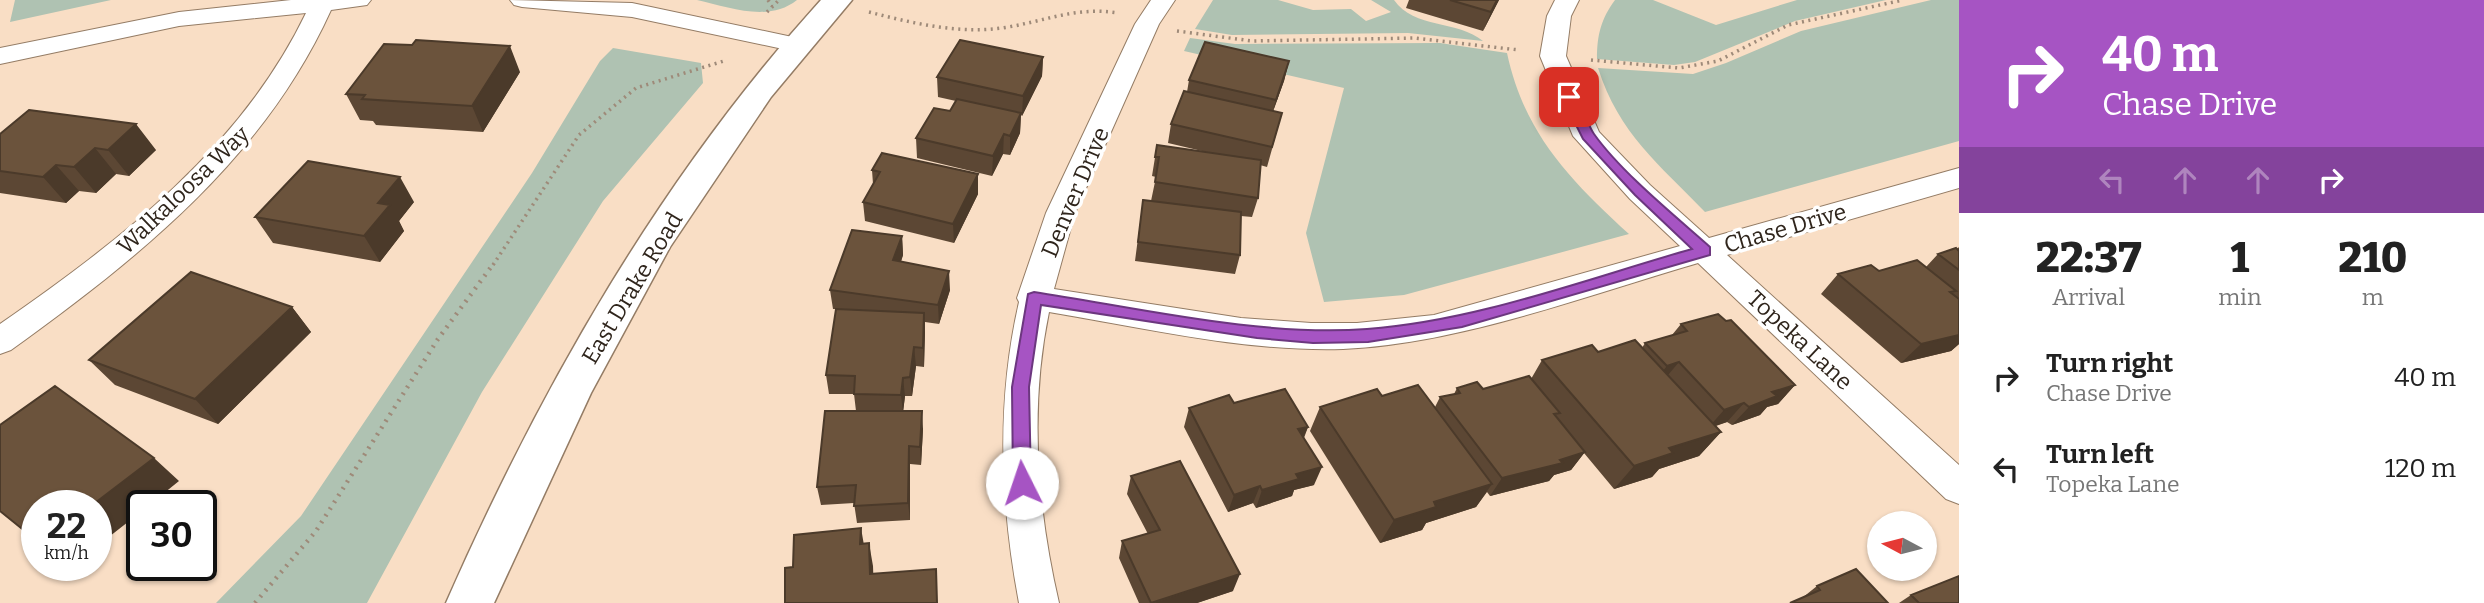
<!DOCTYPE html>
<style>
body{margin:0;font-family:Bitter,serif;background:#f2f2f2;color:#222;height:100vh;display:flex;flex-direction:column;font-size:26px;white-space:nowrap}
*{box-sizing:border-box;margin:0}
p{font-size:23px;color:#767676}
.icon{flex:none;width:38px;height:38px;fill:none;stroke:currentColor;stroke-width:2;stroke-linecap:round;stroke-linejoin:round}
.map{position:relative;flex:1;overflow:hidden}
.drawer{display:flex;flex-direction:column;background:#fff;width:525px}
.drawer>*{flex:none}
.guide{background:#a654c3;color:#fff;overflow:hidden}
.needle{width:46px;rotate:277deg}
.buttons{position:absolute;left:1867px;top:511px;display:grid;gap:14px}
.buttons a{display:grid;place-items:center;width:70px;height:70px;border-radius:50%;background:#fff;box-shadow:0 2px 5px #0004;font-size:35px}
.speed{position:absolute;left:21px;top:490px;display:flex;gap:14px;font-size:35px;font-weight:700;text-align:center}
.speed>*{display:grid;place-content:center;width:91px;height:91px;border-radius:50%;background:#fff;box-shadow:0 2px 5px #0004;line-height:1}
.speed small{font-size:18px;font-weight:400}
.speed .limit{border:4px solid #111;border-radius:10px;background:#fff;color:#111}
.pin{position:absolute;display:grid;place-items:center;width:60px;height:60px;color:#fff;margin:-30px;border-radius:14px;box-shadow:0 4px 10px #0006}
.me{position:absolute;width:77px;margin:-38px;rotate:356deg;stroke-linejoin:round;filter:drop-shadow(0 0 5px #0008)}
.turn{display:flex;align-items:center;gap:24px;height:147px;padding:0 28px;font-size:32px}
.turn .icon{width:91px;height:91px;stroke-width:2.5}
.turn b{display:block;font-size:49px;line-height:60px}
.lanes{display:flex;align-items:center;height:66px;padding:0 28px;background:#0003;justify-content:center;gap:35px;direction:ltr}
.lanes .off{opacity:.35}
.eta{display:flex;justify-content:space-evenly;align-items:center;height:119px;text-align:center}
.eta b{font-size:42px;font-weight:800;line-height:49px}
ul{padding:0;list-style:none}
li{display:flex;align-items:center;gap:21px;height:91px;padding:0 28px}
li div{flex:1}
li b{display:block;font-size:26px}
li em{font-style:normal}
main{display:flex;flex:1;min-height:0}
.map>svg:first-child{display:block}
.green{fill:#afc2b2}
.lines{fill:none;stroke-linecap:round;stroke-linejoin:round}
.minor-casing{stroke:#947c65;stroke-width:2}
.secondary-casing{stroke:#947c65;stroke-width:3}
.path-far1{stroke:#9e8a79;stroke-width:3.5;stroke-dasharray:2 4.5;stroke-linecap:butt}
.path{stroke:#9e8a79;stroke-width:4.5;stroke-dasharray:2 6;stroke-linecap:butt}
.minor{fill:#fff;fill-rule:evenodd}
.secondary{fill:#fff;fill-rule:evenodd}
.wall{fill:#5c4734}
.shaded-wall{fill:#4b3a2a}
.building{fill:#6b533c;stroke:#4b3a2a;stroke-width:2}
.route{fill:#a654c3;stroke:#6c377f;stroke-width:2}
.labels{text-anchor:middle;stroke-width:7;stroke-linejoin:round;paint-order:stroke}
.street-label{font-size:23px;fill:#2f251c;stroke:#fff}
</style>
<main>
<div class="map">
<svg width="1959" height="603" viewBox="0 0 1959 603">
<rect width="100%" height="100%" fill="#f9dec5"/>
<path class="green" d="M15,0H111L10,22Z
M697,0H797C768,23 729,7 697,0Z
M1213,0H1278L1313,10L1351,9L1366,21L1391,12L1371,0H1394C1414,29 1458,20 1483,41L1408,33L1232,35L1195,29Z
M1615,0H1653L1716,25L1797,0H1886L1795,21L1695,62L1674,65L1597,59C1597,35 1601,19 1615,0Z
M1931,0H1959V141L1705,212C1659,164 1619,134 1598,68L1693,74L1726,63L1801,31Z
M1190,38L1235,44L1440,43L1507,53C1524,133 1570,180 1629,234L1404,295L1324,302L1306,233L1344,88L1184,51Z
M613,48L701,63L703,83L603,201L482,392L367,603H216L301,516L532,173L600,61Z"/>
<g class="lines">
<defs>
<path id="minor" d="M291,0H371L367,5L331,10C264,158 140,257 11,350L0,354V324C121,240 241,148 306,13L179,26L0,64V48L179,12Z
M510,0L632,3L797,38L806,40L809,45L806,50L797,52L632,17L522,7L514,5Z
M1151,0H1175L1159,24L1075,213L1054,289L1241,318L1311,323H1357L1434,315L1680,246L1630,199L1573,136L1540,56L1547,16L1555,0H1579L1571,16L1566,56L1599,132L1650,185L1709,238L1959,168V188L1727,255L1959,465V504L1946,499L1698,263C1585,296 1459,344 1343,349C1245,352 1145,328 1049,312C1029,409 1037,508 1059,603H1019C1000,502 996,402 1019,302L1017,298L1046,213L1135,24Z"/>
<path id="secondary" d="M821,0H852L771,97L670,247L591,393L494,603H446C542,385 661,177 821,0Z"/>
</defs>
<use href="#minor" class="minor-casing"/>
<use href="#secondary" class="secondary-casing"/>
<path class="path-far1" d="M768,0L772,6
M767,12L779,0
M869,12C912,23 957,34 1002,28C1043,22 1076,6 1118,13
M1177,31L1252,41L1415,38L1519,50
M1591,60L1679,68L1718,61L1788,25L1903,0
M493,265L579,135L636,88L727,60"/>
<path class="path" d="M255,603L316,531L438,339L494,263"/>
<use href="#minor" class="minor"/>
<use href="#secondary" class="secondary"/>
</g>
<path class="wall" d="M1409,0H1499L1483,31L1406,8Z
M1043,57L1042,76L1022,116L1021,115L1020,133L1010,155L1003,154L992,176L917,158L916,138L950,111L956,101L938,97L937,77Z
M1289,61L1284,81L1273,111L1282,113L1267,167L1260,165L1258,198L1252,217L1241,216L1240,255L1235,274L1135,261L1143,200L1151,201L1156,177L1152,176L1157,145L1202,151L1168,143L1171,124L1187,92L1189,80Z
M520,72L483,132L376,125L373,121L360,120L346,94Z
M0,134L156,150L129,176L116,174L96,193L79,191L66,203L0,193Z
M872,170L978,194L954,243L865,221L863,202L873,184Z
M414,202L399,221L404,231L380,262L273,243L255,217Z
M902,236L903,255L901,262L950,290L939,324L925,322L924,367L916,366L912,396H905L903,411L923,429L921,465L910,464V520L857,523L854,503L821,505L817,487L856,411L854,394H829L826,375L836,309H833L830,290Z
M1959,247V344L1951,351L1901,363L1821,294L1838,274L1926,267L1938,254L1957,249Z
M292,307L311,332L218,424L115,385L89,360Z
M1681,324L1795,385L1778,404L1767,407L1760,415L1732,425L1727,422L1716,426L1721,432L1699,456L1659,469L1652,477L1614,489L1584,453L1571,470L1554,475L1549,481L1490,496L1487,492L1476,507L1426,523L1422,530L1380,543L1310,431L1320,407L1382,396L1435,407L1440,397L1454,394L1457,388L1483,389L1531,379L1542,360L1598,352L1642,348L1645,343L1672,335Z
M1234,403L1308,427L1304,438L1314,485L1294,490L1292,496L1256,508L1253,503L1228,512L1184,427L1189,408Z
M1131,476L1233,591L1197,603H1139L1119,558L1122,541L1148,534L1127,494Z
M1817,586L1888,603L1802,598Z
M1911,595L1959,603H1899Z"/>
<path class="shaded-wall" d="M1497,0H1499L1483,31L1491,12Z
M510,46L520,72L483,132L472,106Z
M1043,57L1042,76L1022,116L1023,96Z
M1289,61L1284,81L1270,120L1276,100Z
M1021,113L1020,133L1010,155V136Z
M136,124L156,150L129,176L108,150Z
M1004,134L1003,154L992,176L993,156Z
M95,148L116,174L96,193L74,167Z
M56,165L79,191L66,203L43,177Z
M978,174V194L954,243L953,224Z
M400,177L414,202L399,221L404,231L380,262L364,236L378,203Z
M902,236L903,255L894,280L893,260Z
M949,271L950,290L939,324L938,305Z
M292,307L311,332L218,424L195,399Z
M924,313L925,332L924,367L923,348Z
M1959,335V344L1951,351L1901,363L1921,344Z
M914,347L916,366L912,396L910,377Z
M1679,362L1663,381L1652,384L1667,366Z
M903,378L905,396L903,413L901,395Z
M1795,385L1778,404L1767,407L1760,415L1732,425L1749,407L1772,392Z
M1744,403L1727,422L1708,428L1724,410Z
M922,411L923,429L921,465L920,447Z
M1308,427L1300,445L1298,429Z
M1721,432L1699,456L1659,469L1652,477L1614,489L1634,466L1669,448Z
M909,446L910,464V520L908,503Z
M1585,452L1571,470L1554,475L1549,481L1490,496L1502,478Z
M154,458L179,481L148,506H142V511L96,547V506H91Z
M1322,467L1314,485L1294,490L1292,496L1256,508L1262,490L1296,474Z
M1492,484L1476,507L1426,523L1422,530L1380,543L1394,520L1434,502Z
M1260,486L1253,503L1228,512L1234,495Z
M861,528L865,551L860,544Z
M869,543L873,566L874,596L870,574Z
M1240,574L1233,591L1197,603H1154Z"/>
<path class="building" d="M1450,0H1497L1491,12Z
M416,40L510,46L472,106L362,99L365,95L346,94L384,44L412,45Z
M960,40L1043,57L1023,96L937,77Z
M1205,42L1289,61L1276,100L1189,80Z
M1184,91L1282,113L1272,147L1171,124Z
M957,99L1021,113L1010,136L1004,134L993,156L916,138L934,108L950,111Z
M29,110L136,124L108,150L95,148L74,167L56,165L43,177L0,171V134Z
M1157,145L1261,160L1258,198L1155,182L1159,157H1155Z
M882,153L978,174L953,224L863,202L880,172L872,170Z
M308,161L400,177L378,203L390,205L364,236L255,217Z
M1143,200L1241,212L1240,255L1138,242Z
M852,230L902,236L893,260L949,271L938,305L830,290Z
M1956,248L1959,251V270L1938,254Z
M1917,260L1956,291L1950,292L1959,299V335L1921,344L1838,274L1871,265L1879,271Z
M191,272L292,307L195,399L89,360Z
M836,309L924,313L923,348L914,347L910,377L903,378L901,395L854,394L855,376L826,375Z
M1718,314L1726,321L1731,320L1795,385L1772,392L1777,396L1749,407L1744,403L1724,410L1679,362L1667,366L1645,343L1687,331L1681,324Z
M1635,340L1721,432L1669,448L1673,453L1634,466L1542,360L1592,345L1598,352Z
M1529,376L1560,413L1554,414L1585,452L1560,460L1563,463L1502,478L1440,397L1460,393L1457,388L1477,382L1483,389Z
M1418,385L1492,484L1434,502L1436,507L1394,520L1320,407L1377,389L1382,396Z
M55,386L154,458L91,506H37V541L0,511V425Z
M1285,389L1308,427L1298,429L1322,467L1296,474L1299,479L1262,490L1260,486L1234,495L1189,408L1229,395L1234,403Z
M825,411H922L920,447L909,446L908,503L854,506L856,485L817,487Z
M1180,461L1240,574L1151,603L1122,541L1160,530L1131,476Z
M861,528L860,544L869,543L870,574L936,569L937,603H785V568L793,567L794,535Z
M1856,569L1888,603H1790L1820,590L1817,586Z
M1959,576V603H1919L1911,595Z"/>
<path class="route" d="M1569,93C1582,98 1586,123 1594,134C1621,172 1674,215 1710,247V255L1462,327L1368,342L1313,343L1257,338L1041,305L1029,387L1031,483L1028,489H1016L1013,483L1012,387L1028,294L1034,292C1139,308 1261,337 1367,329C1477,321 1586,279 1692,249L1635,195L1583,139L1562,97Z"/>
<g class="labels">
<g class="street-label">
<text transform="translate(183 190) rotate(-44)" y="8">Walkaloosa Way</text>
<text transform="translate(1075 192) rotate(-67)" y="8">Denver Drive</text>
<text transform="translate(1785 228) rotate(-16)" y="8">Chase Drive</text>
<text transform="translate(632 288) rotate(-59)" y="8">East Drake Road</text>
<text transform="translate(1800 340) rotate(43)" y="8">Topeka Lane</text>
</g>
</g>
</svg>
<div class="buttons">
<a><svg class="needle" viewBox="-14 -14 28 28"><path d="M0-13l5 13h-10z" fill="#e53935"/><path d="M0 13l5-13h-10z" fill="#767676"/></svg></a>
</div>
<div class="speed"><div>22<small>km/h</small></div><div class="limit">30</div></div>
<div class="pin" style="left:1569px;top:97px;background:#d93025"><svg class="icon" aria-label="arrive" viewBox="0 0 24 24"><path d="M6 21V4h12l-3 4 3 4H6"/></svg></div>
<svg class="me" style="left:1022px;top:483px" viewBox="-20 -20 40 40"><circle r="19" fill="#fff"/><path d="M0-13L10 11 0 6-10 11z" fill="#a654c3"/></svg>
</div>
<section class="drawer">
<div class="guide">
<div class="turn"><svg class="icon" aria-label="right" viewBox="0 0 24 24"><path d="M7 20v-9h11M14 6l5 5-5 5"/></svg><div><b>40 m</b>Chase Drive</div></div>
<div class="lanes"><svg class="icon off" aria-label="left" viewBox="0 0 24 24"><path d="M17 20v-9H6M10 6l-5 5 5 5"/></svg><svg class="icon off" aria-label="ahead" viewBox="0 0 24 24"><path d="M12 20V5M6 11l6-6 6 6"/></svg><svg class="icon off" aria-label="ahead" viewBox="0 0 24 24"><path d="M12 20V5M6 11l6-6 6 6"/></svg><svg class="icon" aria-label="right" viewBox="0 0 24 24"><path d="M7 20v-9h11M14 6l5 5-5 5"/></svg></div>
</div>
<div class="eta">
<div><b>22:37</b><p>Arrival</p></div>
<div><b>1</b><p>min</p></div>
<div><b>210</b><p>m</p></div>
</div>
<ul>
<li><svg class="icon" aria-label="right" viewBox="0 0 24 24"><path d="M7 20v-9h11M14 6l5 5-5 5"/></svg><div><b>Turn right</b><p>Chase Drive</p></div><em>40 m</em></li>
<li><svg class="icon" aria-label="left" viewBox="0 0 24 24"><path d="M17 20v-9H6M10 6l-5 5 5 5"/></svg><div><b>Turn left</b><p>Topeka Lane</p></div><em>120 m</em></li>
</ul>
</section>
</main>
